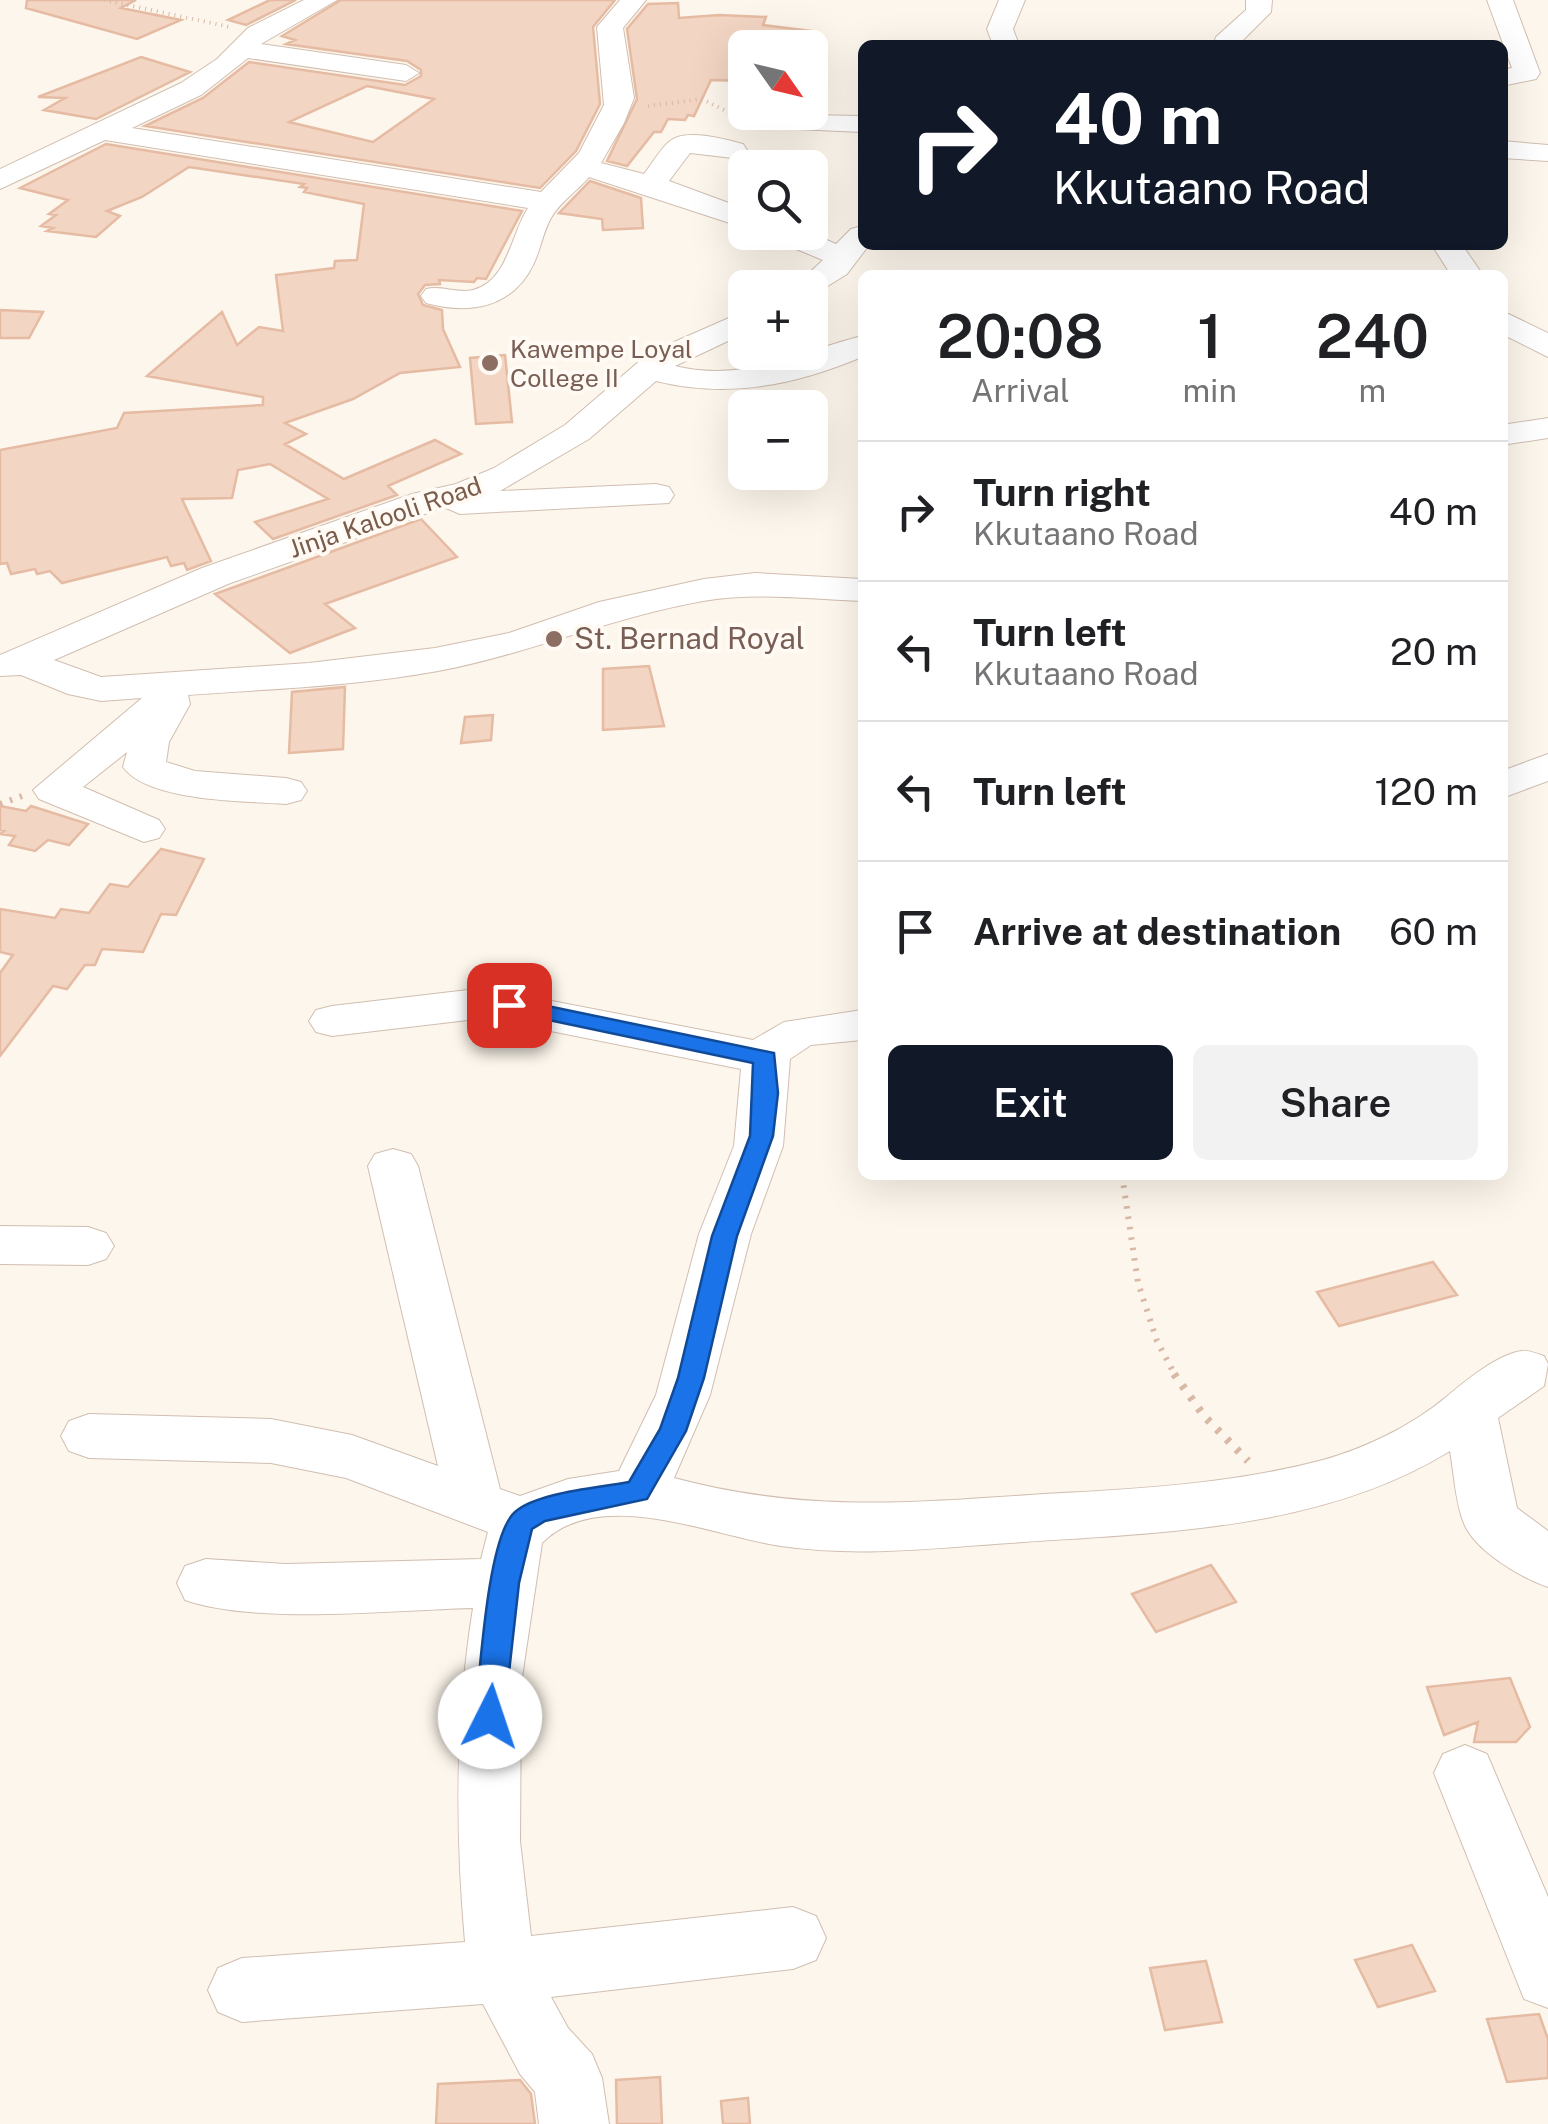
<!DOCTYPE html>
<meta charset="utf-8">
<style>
body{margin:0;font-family:"Public Sans",sans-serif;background:#f2f2f2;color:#202124;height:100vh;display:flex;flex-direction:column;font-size:38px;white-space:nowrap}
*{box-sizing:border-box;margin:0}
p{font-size:32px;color:#757577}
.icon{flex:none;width:55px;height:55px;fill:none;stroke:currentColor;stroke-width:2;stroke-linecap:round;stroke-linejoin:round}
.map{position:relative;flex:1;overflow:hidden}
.sheet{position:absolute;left:858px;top:270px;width:650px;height:910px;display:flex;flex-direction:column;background:#fff;border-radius:15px;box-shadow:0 10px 40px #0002}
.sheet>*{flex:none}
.top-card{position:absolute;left:858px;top:40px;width:650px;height:210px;border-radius:15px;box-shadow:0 10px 40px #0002;background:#111827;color:#fff;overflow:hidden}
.needle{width:65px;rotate:124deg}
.buttons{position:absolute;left:728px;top:30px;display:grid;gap:20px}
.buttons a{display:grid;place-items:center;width:100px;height:100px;border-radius:15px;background:#fff;box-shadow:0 10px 40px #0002;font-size:50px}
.pin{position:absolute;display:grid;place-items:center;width:85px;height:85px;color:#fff;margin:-42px;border-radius:20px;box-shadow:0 5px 15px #0006}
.me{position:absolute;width:110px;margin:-55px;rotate:4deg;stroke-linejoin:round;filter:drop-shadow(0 0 8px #0008)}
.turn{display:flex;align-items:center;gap:35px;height:210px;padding:0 30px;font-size:45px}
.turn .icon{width:130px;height:130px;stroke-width:2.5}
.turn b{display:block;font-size:70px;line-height:85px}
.eta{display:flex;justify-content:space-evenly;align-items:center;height:170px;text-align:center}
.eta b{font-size:60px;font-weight:600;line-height:70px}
.primary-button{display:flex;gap:20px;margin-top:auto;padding:20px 30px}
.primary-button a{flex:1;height:115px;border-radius:15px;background:#111827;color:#fff;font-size:40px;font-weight:600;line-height:115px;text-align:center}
.primary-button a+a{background:#f2f2f2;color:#202124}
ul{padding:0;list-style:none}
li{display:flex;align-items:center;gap:30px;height:140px;padding:0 30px;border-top:2px solid #e0e0e0}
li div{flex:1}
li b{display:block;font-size:38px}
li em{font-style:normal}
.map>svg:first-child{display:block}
.building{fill:#f3d5c3;stroke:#e6bba3;stroke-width:2.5;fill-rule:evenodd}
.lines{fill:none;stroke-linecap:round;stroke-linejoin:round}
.minor-casing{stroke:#d1beb0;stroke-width:2}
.path-far2{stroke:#d9b8a5;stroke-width:4;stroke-dasharray:1 5;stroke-linecap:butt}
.path-far1{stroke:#d9b8a5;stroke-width:6;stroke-dasharray:2.5 8;stroke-linecap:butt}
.path{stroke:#d9b8a5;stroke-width:8;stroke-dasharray:4 10;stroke-linecap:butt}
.minor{fill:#fff;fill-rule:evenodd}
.route{fill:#1a73e8;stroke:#114b97;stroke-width:2.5}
.education-dot{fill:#8d6e63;stroke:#fffaf3;stroke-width:4}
.labels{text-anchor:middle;stroke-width:8;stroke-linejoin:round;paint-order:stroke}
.far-education-label{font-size:25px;fill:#785e54;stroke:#fffaf3;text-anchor:start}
.far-street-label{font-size:25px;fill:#7a5c4d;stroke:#fffaf3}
.education-label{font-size:30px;fill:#785e54;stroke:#fffaf3;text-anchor:start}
</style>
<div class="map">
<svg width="1548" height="2124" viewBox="0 0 1548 2124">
<rect width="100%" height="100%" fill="#fdf6ec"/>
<path class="building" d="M27,0H136L121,8L181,20L137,39L26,8Z
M270,0H296L246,25L228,20Z
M341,0H615L593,27L600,104L576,151L540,188L145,126L203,98L249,62L405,85L421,76V70L407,61L286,44L295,40L282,36ZM367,86L434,99L373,142L289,122Z
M678,3L679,18L719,15L766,17L763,25L812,31L811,48H745V81L711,80L694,116L688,115L685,120L668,119L661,132H654L627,166L607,161L637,99L627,29L648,4Z
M141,57L190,72L96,119L44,110L65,98L38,97Z
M106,144L522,211L486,279L477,278L474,282L439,280L440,284L425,285L418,294L423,305L442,310L443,329L460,367L400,373L353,399L285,423L306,434L285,444L344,479L435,440L461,454L388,486L397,495L273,539L255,522L328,499L270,464L238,470L232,498L182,499L211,561L187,570L184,563L171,566L167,557L62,583L50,571L37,574L35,569L11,574L7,563L0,564V450L117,428L124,413L263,405V397L147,376L222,312L237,345L259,327L283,331L276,275L334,268L335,261L357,260L364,204L304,192L307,188L300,187L304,184L189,167L142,197L107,211L120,216L96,237L47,231L53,228L41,226L56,215L49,214L68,200L20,188Z
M590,181L641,198L643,228L603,230L602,219L559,213Z
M0,310L43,312L29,338H0Z
M505,355L512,422L476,424L470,358Z
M421,519L457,557L325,604L355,628L290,653L215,594Z
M649,666L664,726L603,730V669Z
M345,687L343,749L289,753L292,692Z
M493,715L491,740L461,743L465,717Z
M0,806L26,811L31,806L88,824L69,845L48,840L35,851L9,845L15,836L0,834L4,831L0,830Z
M161,849L204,859L176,915L161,914L143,952L102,949L95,965H85L67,989L53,986L0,1056V973L13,955L0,952V909L55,918L61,909L89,913L110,884L128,887Z
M1433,1262L1457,1295L1339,1326L1317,1292Z
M1211,1565L1236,1602L1156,1632L1132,1594Z
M1510,1678L1530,1727L1516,1742H1474L1478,1722L1444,1735L1427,1687Z
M1412,1945L1435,1991L1378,2007L1355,1960Z
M1206,1961L1222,2022L1165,2030L1150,1968Z
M1539,2014L1548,2039V2078L1507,2082L1487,2019Z
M660,2077L662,2124H617L616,2080Z
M520,2080L531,2094L535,2124H436L438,2084Z
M748,2098L750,2124H723L721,2101Z"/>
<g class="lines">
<defs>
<path id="minor" d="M304,0H337L261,44L406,65L419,73L406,81L248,58L201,95L132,128L541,192L579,153L604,105L597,27L620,0H646L623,28L634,98L624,123L601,163L644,174C652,164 660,149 670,141C686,128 725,139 743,144L747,150L743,156L733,158L690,153L669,181L745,209V228L589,177C577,191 560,202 551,218C543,232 541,248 534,263C513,308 470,315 426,303L421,296L426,289C442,285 457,294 473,290C508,281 511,234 528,208L105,140L0,189V169L181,83L217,59L248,28Z
M999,0H1025L1013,29L1019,45H993L987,29Z
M1246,0H1272L1271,12L1238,45H1213L1216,37L1246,10Z
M1487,0H1513L1540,73L1536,79L1502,86V70L1512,68Z
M806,115L862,116V132L796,129L792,123Z
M1502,141L1548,145V161L1502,158Z
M862,226V245H869L847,274L810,297V288H793L823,260L769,238L765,232H808L836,244L851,229Z
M1432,245H1462L1483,275H1451Z
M745,311V333L675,366C744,383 798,352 862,336V357C794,385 729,399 656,381L589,439L500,491L656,484L669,487L674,495L669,503L460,514L446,508L436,510L228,584L54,660L101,677L309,663L435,648L509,633L599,602L704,579L755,573L862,579V601C809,599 756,592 703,601C612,617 528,654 438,671C356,686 271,689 188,695L190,704L169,742L166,762L195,771L286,778L301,782L307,791L301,800L286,804C246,801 148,802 123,767L127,752L83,787L159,820L165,829L159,838L144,842L39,799L33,790L142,698L101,701L68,694L21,675L0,676V655L202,568L412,494L456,484L494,468L565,425L649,353Z
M1502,311L1548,333V357L1502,334Z
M1548,418V438L1502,445V425Z
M1548,754V781L1502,798V771Z
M485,988L753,1040L784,1022L862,1010V1040L811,1045L790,1059L783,1146L751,1234L710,1395L674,1478C805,1513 911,1503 1044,1494C1138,1489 1232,1484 1323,1460C1366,1448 1411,1426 1445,1398C1463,1383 1497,1354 1522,1351C1529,1350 1537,1354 1544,1356L1548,1364L1544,1386L1498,1418L1517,1508L1548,1531V1587C1520,1577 1473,1550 1463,1521C1455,1499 1454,1473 1450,1451C1323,1529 1168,1532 1024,1542C943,1547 862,1558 781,1546C712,1536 599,1485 542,1543L521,1684L520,1841L531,1936L793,1907L816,1916L826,1938L816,1960L793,1969L551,1997L568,2028L592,2054L602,2078L609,2124H539L535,2092L520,2074L483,2004L242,2022L218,2012L208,1990L218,1968L242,1958L465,1942C455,1829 455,1720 473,1608C394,1610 257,1625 185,1600L177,1583L185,1566L206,1559L286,1564L481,1559L488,1532L346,1478L271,1463L89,1458L69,1451L61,1436L69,1421L89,1414L271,1419L352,1435L438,1466L368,1166L375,1154L393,1149L411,1154L418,1166L500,1489L520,1496L568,1479L619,1471L656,1395L699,1234L734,1146L741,1069L485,1018L332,1036L316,1032L309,1021L316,1010L332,1006Z
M0,1226L88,1227L106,1233L114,1246L106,1259L88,1265L0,1264Z
M1465,1745L1487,1754L1548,1897V2008L1524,1999L1434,1773L1443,1754Z"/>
</defs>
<use href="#minor" class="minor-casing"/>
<path class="path-far2" d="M104,0L230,27
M648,106L702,99L738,117L779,123"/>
<path class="path-far1" d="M0,804L22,796
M1122,1175L1138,1283L1157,1341L1176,1377"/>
<path class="path" d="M1174,1374L1204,1416L1248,1461"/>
<use href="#minor" class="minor"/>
</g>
<path class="route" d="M509,998L774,1053L778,1093L773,1136L737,1236L704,1378L686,1431L647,1499L545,1521L532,1529L519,1583L504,1717L500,1726L490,1730L479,1726L475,1717C480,1676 487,1536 515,1512C538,1492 599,1488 629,1482L660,1429L678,1378L712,1236L750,1136L753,1063L501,1010L498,1005Z"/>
<g class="education-dot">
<circle cx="490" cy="363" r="10"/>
<circle cx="554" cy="639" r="10"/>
</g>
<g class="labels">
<g class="far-education-label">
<text x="510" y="358">Kawempe Loyal<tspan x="510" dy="29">College II</tspan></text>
</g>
<g class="far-street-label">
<text transform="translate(385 517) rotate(-19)" y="9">Jinja Kalooli Road</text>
</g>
<g class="education-label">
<text x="574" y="649">St. Bernad Royal</text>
</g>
</g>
</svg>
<div class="buttons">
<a><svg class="needle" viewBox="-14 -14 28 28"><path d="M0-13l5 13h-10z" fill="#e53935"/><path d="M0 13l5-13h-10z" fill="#757577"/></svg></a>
<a><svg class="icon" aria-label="search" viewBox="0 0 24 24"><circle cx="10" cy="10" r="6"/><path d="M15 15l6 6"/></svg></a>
<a>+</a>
<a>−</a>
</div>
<div class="pin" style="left:509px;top:1005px;background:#d93025"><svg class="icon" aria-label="arrive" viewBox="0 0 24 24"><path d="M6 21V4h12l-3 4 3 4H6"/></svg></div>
<svg class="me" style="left:490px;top:1717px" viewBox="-20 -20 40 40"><circle r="19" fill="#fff"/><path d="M0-13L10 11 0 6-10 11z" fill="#1a73e8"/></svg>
<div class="top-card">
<div class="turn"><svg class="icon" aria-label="right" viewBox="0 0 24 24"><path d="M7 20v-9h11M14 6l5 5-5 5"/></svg><div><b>40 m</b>Kkutaano Road</div></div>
</div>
<section class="sheet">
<div class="eta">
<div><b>20:08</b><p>Arrival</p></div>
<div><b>1</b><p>min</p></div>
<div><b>240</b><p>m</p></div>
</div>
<ul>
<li><svg class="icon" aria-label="right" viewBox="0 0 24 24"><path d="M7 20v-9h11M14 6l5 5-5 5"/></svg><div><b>Turn right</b><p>Kkutaano Road</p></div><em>40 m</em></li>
<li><svg class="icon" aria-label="left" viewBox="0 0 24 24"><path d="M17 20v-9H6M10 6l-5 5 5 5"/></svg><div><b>Turn left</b><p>Kkutaano Road</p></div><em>20 m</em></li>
<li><svg class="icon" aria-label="left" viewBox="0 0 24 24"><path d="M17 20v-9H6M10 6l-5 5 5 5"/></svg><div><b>Turn left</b></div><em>120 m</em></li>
<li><svg class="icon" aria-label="arrive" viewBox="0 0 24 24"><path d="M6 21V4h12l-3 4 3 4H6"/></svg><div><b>Arrive at destination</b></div><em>60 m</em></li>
</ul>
<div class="primary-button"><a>Exit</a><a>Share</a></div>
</section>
</div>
